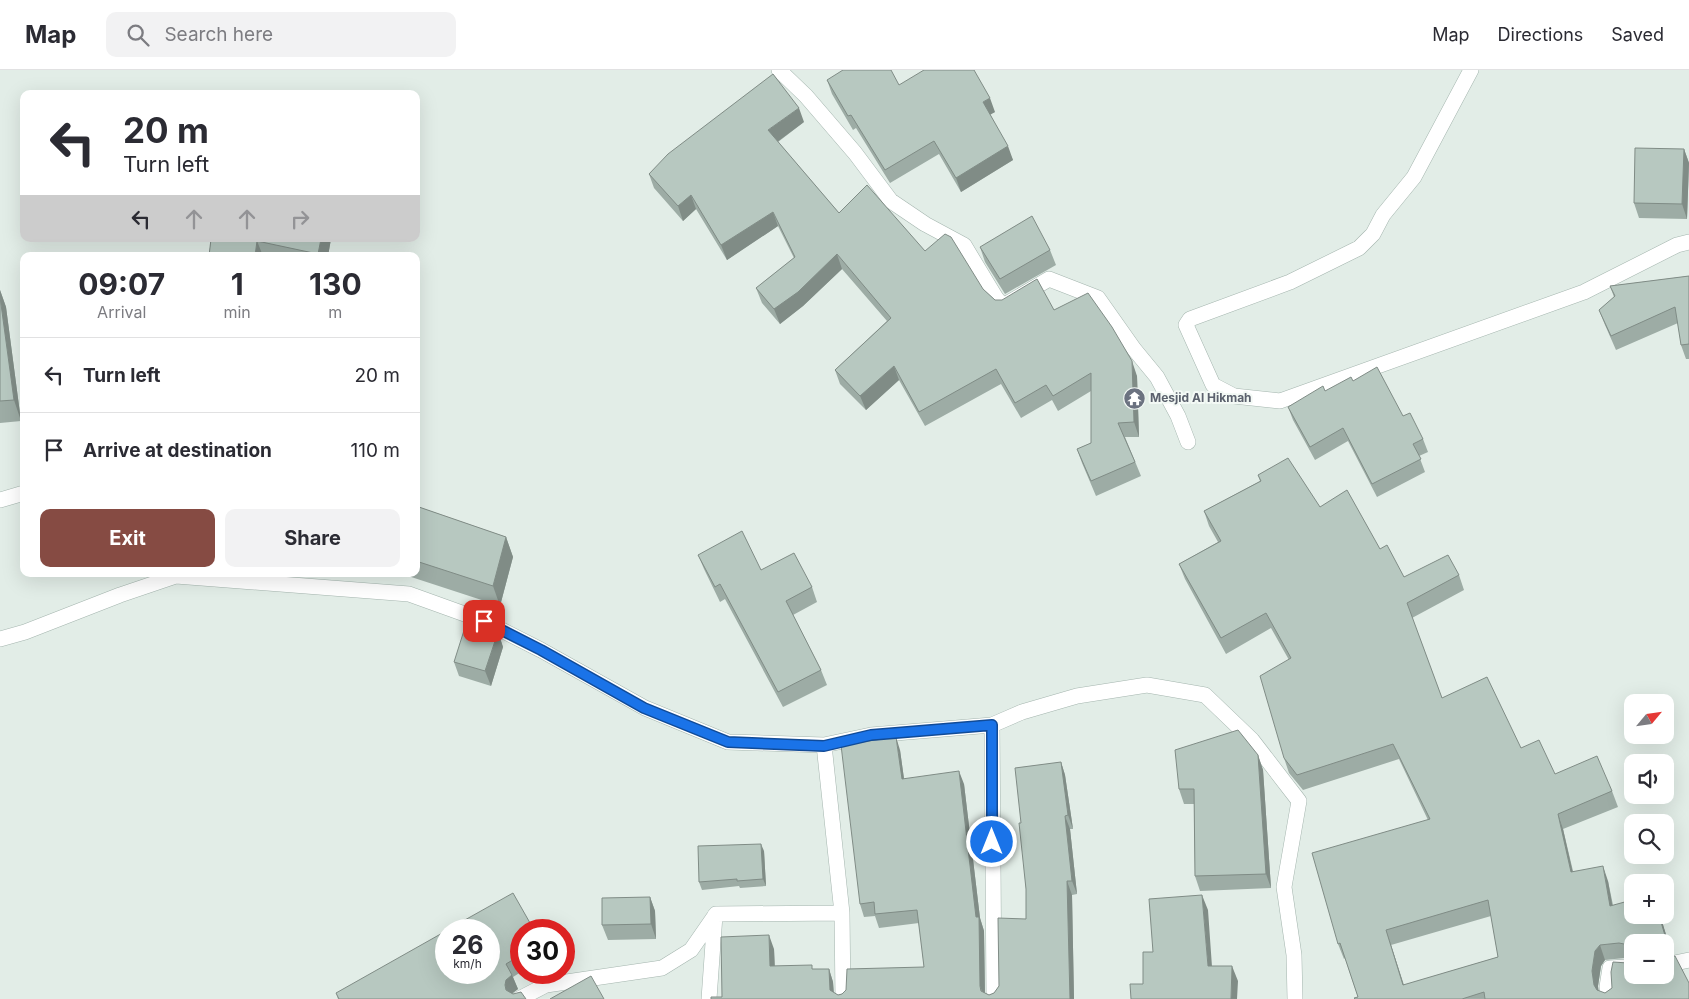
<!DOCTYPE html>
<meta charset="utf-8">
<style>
body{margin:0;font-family:Inter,sans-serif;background:#f2f2f3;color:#2b2b33;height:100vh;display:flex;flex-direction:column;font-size:19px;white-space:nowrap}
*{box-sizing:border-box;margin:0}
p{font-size:16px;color:#7c7c81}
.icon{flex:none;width:28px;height:28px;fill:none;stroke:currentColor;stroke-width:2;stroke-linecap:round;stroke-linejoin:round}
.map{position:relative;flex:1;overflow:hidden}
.details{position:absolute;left:20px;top:182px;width:400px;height:325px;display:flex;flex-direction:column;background:#fff;border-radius:10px;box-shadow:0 5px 20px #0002}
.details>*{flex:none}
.guide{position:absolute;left:20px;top:20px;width:400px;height:152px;border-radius:10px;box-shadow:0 5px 20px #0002;background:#fff;color:#2b2b33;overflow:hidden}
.needle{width:32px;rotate:61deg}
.controls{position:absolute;left:1624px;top:624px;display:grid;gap:10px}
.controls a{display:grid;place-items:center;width:50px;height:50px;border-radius:10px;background:#fff;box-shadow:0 5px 20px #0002;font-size:25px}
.speed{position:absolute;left:435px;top:849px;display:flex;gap:10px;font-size:25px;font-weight:700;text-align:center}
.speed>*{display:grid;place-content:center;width:65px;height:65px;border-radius:50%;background:#fff;box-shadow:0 5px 20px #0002;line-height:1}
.speed small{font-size:12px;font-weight:400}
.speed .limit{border:8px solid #d22;background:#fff;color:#111}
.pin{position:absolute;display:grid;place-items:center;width:42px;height:42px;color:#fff;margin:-21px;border-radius:10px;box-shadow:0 2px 8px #0006}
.me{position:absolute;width:55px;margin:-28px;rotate:0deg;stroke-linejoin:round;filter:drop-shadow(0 0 4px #0008)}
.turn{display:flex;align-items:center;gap:18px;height:105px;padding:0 20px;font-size:22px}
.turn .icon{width:65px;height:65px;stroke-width:2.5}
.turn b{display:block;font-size:35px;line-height:42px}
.lanes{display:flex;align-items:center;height:48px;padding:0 20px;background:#0003;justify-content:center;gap:25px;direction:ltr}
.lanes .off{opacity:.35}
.eta{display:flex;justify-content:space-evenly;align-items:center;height:85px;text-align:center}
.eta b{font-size:30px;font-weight:700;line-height:35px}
.button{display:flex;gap:10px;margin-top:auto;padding:10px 20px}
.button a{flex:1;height:58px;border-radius:10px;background:#864b43;color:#fff;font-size:20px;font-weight:700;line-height:58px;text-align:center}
.button a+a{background:#f2f2f3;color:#2b2b33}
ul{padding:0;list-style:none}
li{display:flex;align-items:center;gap:15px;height:75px;padding:0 20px;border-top:1px solid #e1e1e2}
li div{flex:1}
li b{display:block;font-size:19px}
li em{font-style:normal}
header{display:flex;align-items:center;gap:30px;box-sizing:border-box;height:70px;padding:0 25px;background:#fff;border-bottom:1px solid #e1e1e2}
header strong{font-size:24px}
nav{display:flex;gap:28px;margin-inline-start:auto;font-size:18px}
.search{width:350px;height:45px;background:#f2f2f3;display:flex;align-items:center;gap:12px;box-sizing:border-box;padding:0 18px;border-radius:10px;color:#7c7c81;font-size:19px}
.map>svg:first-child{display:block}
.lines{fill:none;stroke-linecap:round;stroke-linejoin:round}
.minor-casing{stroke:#a4b5ae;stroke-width:16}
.minor{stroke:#fff;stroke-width:15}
.wall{fill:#9daca5;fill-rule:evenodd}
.shaded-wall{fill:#808c86}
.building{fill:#b7c8c0;stroke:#808c86;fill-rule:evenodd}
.route-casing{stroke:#114b97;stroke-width:12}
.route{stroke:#1a73e8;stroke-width:9}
.labels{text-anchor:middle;stroke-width:4;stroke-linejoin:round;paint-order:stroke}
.worship-label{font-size:12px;font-weight:bold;fill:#5b616d;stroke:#f3f9f5;text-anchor:start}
</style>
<header>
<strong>Map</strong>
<div class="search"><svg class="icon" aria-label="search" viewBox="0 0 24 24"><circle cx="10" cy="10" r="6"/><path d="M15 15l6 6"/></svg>Search here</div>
<nav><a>Map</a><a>Directions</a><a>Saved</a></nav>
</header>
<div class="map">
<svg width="1689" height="929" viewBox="0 0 1689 929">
<rect width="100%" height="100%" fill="#e2ede7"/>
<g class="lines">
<defs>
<path id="minor" d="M779,0L806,26L855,83L891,131L925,154L964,175L996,228L1003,236L1049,209L1098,228L1134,279L1157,307L1178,346L1188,372
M1471,0L1414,107L1383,145L1373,164L1359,178L1290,212L1190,249L1186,255L1213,315L1234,326L1280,331L1584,222L1677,175L1689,172
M0,430L24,423
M0,569L25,562L120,525L176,506L409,524L484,551L541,580L645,638L728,672L824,675L871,665L992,655L1022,642L1077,626L1147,615L1205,625L1252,670L1299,731L1284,817L1294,885L1295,929
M992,655L994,929
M824,675L842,843L843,929
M1665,895L1689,890
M519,929L546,915L662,898L691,880L716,844L842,843
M709,929L715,845
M1609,929L1607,917L1610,898L1625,897L1632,899"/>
</defs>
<use href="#minor" class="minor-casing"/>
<use href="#minor" class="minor"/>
</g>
<path class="wall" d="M827,10L899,15L995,42L990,44L1013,90L961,122L939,84L890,113L856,58L853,60L832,24Z
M804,52L778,72L839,143L925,181L983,219L995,230L1054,240L1137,306L1139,367H1125L1141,406L1096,426L1082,393L1077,379L1091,373V321L1058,341L1052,330L1021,348L1001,314L925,356L899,310L866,340L840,314L835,300L887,251L842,199L803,236L780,254L762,233L756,218L794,188L778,156L727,190L696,139L683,151L654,118L649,104Z
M1684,79L1689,93L1687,149L1639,148L1634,133Z
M211,169H331L328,186H209Z
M980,177L1050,180L1056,195L1005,224L985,192Z
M1689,206V289H1686L1681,275L1678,253L1616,280L1605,255L1599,240L1614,227L1610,216Z
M0,220L6,237L21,351L0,353Z
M1353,311L1403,346L1423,369L1428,382L1419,386L1425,402L1377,427L1348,371L1315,390L1293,350L1288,337L1325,321Z
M1258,405L1320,437L1380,479L1404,507L1459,505L1464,520L1412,548L1442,628L1521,678L1555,704L1612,721L1618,737L1563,759L1573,801L1608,811L1613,835L1632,845H1660L1672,884L1665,886V872H1632V905L1689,929H1355L1358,927L1345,888L1344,889L1338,874L1428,750L1399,689L1303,720L1289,703L1284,688L1289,590L1271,558L1226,584L1185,509L1179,494L1218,472L1209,456L1204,441L1260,411ZM1491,846L1498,887L1404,915L1391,875ZM1624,888L1632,890L1628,893L1612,918L1605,923L1598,921V916L1601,896L1605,890Z
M416,436L506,467L513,487L500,536L402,504H416Z
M698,485L761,500L812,517L817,532L793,545L821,600L827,615L783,637L725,529L720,532L704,499Z
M498,562L503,577L491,616L459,606L454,592Z
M900,680L904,709L964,714L980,848L984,861L985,923L989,925L994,923L999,916L1026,849V819L1021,753L1061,692L1065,705L1073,759H1070L1077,824L1072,825L1074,929H711L722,927L774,879L775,896L813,899H829L833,912L834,923L838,925L924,897L919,853L879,858L875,846L864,847L860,834Z
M1258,685L1263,700L1271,818L1200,821L1195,806L1194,734H1184L1179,719Z
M764,781L766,816L740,818L739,816L702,820L699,812Z
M650,827L655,841L656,869L608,870L602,855Z
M521,860V902L513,907L518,919L512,924L526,929H338L336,923Z"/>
<path class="shaded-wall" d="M990,28L995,42L988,46L983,32Z
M799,38L804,52L773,75L768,60Z
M1008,76L1013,90L961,122L956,108Z
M1684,79L1689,93L1687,149L1682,134Z
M691,125L696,139L683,151L678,136Z
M773,142L778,156L727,190L721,175Z
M321,169H331L328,186H318V184Z
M257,171L263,186H255Z
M837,184L842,199L803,236L780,254L774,239Z
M0,220L6,237L21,351L14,330L0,227Z
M1132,291L1137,306L1139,367L1134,352Z
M894,296L899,310L866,340L860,326Z
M506,467L513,487L500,536L493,516Z
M498,562L503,577L491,616L485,601Z
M896,667L900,680L906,723L902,709Z
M1258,685L1263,700L1271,818L1266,804Z
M1061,692L1065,705L1073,759L1068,745Z
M959,701L964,714L980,848L984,861L985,929L980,916L976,847Z
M1558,744L1563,759L1576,817L1571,802Z
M1065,746L1070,759L1077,824L1072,811Z
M761,774L764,781L766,816L763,809Z
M1603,796L1608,811L1615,851L1610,836Z
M1067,811L1072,825L1074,929H1070Z
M1202,825L1208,840L1213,911L1208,896Z
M650,827L655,841L656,869L651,854Z
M1659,845H1660L1672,884L1666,869Z
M1386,860L1391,875L1408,929L1403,915Z
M769,865L774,879L775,910L770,896Z
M1600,875L1605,890L1601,896L1598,916L1600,929L1594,915L1592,901L1595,881Z
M1232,896L1238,911L1237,929H1231Z
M829,899L833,912L834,929L830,920Z
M512,905L518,919L511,924L509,929L505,915L506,910Z"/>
<path class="building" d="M843,0H891L899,15L924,0H974L990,28L983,32L1008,76L956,108L934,71L885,100L851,45L848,46L827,10Z
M773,4L799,38L768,60L839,143L867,115L925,181L945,164L951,167L983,219L995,230H1002L1037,209L1054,240L1088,223L1112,257L1132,291L1134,352L1118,353L1135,392L1091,411L1077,379L1091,373V303L1053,326L1046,315L1015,333L996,299L919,342L894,296L860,326L835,300L891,248L837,184L798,222L774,239L756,218L795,187L773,142L721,175L691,125L678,136L649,104L668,84Z
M1635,78L1684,79L1682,134L1634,133Z
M1032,146L1050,180L1000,209L980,177Z
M211,169H321L318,184L257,171L255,186H209Z
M1689,206V274L1681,275L1675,237L1611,266L1599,240L1615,226L1610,216Z
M0,227L14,330L0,331Z
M1377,297L1403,346L1410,343L1423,369L1413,374L1421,389L1372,414L1343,358L1310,377L1288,337L1323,316L1325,321L1351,307L1353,311Z
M1288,388L1320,437L1347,420L1380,479L1387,475L1404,507L1448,485L1459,505L1407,533L1442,628L1487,607L1521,678L1539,670L1555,704L1597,686L1612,721L1558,744L1571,802L1603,796L1610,836L1632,830V845H1659L1666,869L1654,872H1632V878L1629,875L1619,873L1600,875L1595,881L1592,901L1594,915L1597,920L1605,923L1612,918L1611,902L1613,892L1628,893L1632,889V905H1665V888L1675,886L1689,913V929H1485L1484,922L1462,929H1355L1354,928L1358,927L1340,873L1338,874L1312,783L1430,749L1393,674L1297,705L1284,688L1260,606L1291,588L1266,543L1221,568L1179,494L1221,471L1204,441L1261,411L1258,405ZM1488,830L1498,887L1403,915L1386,860Z
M416,436L506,467L493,516L416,491Z
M742,461L761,500L794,483L812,517L786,531L821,600L778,622L720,514L715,517L698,485Z
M467,551L498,562L485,601L454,592Z
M1238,660L1258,685L1266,804L1195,806L1194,719H1179L1175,680Z
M896,667L902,709L959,701L976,847H979L980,916L981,921L989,925L994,923L999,916L998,848L1026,849V819L1019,753H1021L1015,698L1061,692L1068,745L1065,746L1072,811H1067L1070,929H711V927H722L721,867L769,865L770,896L812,895V899H829L830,920L838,925L842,924L846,920L847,899L924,897L917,840L875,844L874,832L860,834L841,675Z
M761,774L763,809L737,811V809L699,812L698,776Z
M513,823L534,860H521V885L506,894L512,905L506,910L505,915L506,920L513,924L521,922L526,929H339L336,923L446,861V902H489V860H447Z
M1202,825L1208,896H1232L1231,929H1131L1130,914H1143V882H1153L1149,829Z
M650,827L651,854L602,855V828Z
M591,906L604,929H550Z"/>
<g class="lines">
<defs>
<path id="route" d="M484,551L541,580L644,638L728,672L824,676L871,665L992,655V772"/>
</defs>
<use href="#route" class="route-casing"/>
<use href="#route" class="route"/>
</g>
<defs>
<symbol id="temple-disc" viewBox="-11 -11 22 22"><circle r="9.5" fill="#6b7280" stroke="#f3f9f5"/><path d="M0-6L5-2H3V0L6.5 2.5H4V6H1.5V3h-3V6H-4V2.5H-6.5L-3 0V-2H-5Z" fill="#fff"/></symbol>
</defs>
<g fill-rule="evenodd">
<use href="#temple-disc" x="1122" y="316" width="25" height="25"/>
</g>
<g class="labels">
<g class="worship-label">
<text x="1150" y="332">Mesjid Al Hikmah</text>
</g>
</g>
</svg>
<div class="controls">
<a><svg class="needle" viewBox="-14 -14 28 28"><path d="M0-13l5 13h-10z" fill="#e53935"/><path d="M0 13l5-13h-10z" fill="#7c7c81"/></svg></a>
<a><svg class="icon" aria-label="sound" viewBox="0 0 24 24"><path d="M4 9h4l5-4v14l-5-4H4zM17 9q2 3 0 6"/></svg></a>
<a><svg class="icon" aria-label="search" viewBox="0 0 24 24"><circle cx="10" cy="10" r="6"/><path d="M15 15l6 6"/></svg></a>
<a>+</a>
<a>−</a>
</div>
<div class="speed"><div>26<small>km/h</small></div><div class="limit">30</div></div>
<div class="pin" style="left:484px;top:551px;background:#d93025"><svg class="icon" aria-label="arrive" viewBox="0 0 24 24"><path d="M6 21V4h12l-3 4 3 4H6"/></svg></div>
<svg class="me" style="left:992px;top:772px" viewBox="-20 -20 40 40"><circle r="17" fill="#1a73e8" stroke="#fff" stroke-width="3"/><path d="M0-11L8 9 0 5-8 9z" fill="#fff"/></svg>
<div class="guide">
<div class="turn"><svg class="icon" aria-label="left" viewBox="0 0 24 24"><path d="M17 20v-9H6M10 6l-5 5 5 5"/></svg><div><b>20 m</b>Turn left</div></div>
<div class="lanes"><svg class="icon" aria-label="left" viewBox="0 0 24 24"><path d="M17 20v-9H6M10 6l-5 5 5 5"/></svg><svg class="icon off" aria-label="ahead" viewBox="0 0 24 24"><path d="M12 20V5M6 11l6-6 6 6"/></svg><svg class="icon off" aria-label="ahead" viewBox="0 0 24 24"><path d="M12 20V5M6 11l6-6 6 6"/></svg><svg class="icon off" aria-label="right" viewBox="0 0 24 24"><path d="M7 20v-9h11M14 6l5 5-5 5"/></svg></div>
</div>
<section class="details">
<div class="eta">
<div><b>09:07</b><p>Arrival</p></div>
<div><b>1</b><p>min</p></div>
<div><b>130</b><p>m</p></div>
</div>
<ul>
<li><svg class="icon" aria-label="left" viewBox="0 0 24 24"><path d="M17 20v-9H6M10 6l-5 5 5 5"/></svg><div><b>Turn left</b></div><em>20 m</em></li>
<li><svg class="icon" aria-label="arrive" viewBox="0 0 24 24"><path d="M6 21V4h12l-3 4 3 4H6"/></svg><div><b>Arrive at destination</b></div><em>110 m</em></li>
</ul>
<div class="button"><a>Exit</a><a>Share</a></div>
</section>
</div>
